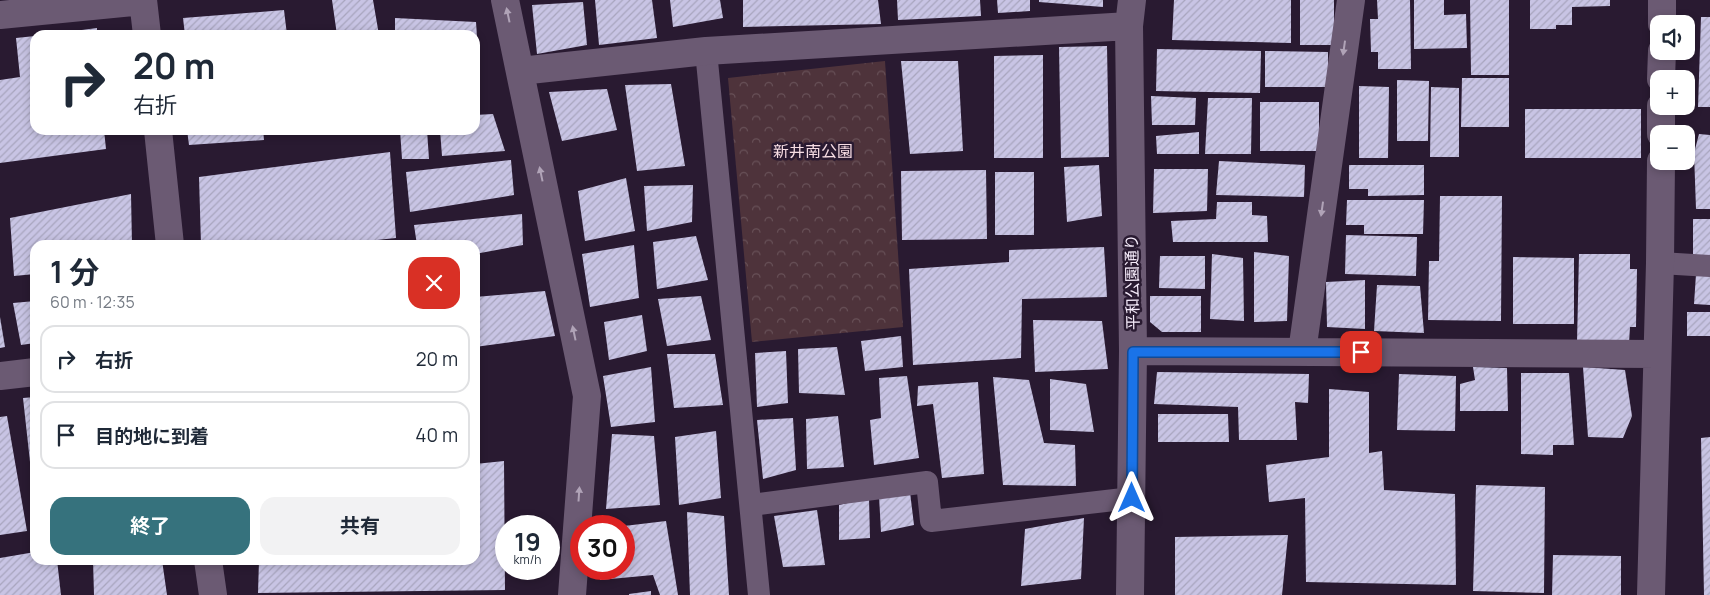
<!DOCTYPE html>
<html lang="ja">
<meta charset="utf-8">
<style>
body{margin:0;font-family:Manrope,"Noto Sans JP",sans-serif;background:#f2f2f3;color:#1f2937;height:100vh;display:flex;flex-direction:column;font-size:19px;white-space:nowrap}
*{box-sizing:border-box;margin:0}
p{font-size:16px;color:#747a83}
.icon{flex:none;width:28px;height:28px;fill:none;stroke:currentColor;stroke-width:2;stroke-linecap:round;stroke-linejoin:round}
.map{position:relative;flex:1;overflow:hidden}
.details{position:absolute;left:30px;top:240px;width:450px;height:325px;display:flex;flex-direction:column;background:#fff;border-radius:15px;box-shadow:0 2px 8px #0003}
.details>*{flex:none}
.top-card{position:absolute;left:30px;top:30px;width:450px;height:105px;border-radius:15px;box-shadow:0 2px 8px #0003;background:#fff;color:#1f2937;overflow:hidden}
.buttons{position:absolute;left:1650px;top:15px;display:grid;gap:10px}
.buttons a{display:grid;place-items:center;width:45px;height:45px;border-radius:10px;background:#fff;box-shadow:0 2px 8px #0003;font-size:25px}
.speed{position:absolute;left:495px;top:515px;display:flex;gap:10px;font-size:25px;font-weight:700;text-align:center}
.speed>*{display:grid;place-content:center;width:65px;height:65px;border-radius:50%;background:#fff;box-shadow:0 2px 8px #0003;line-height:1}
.speed small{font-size:12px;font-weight:400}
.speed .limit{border:8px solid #d22;background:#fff;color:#111}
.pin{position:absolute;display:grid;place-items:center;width:42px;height:42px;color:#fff;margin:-21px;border-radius:10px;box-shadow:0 2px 8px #0006}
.me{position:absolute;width:55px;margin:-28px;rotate:0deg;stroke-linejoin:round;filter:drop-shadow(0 0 4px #0008)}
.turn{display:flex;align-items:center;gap:18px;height:105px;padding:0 20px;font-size:22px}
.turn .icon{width:65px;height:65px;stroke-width:2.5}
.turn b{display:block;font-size:35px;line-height:42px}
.round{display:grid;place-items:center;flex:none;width:52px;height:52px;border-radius:15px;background:#f2f2f3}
.summary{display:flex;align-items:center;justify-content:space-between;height:85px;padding:0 20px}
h1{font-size:30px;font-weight:700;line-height:38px}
.primary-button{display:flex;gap:10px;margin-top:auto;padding:10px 20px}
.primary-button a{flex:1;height:58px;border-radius:15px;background:#36727d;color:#fff;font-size:20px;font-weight:700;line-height:58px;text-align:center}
.primary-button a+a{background:#f2f2f3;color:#1f2937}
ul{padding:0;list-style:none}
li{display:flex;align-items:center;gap:15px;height:68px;margin:0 10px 8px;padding:0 10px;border:2px solid #e0e1e3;border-radius:15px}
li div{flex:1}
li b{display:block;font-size:19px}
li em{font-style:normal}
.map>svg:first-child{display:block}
.forest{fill:url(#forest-crowns)}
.building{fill:url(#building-hatch)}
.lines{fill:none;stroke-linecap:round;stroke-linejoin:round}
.lane{stroke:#6b5a73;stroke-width:22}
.street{stroke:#6b5a73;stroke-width:28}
.oneway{fill:#b0a3b7}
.route-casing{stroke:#114b97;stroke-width:12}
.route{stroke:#1a73e8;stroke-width:9}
.labels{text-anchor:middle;stroke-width:5;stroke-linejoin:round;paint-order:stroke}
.park-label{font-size:16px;fill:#f6dce3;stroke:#291a31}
.street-label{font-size:16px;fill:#f6ecfb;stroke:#291a31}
</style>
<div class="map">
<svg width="1710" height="595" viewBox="0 0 1710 595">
<defs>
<pattern id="forest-crowns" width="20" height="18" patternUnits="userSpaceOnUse" patternTransform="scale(1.25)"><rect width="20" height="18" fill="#4e333b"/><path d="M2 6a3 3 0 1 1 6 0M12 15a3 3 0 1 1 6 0" fill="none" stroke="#685158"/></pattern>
<pattern id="building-hatch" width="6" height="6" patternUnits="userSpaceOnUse" patternTransform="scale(1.25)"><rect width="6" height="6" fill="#c8c4e4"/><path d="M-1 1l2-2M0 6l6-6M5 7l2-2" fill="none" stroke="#a8a5be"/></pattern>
</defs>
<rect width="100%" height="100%" fill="#291a31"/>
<path class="forest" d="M885,61L903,327L752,342L728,78Z"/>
<path class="building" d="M332,0H373L379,35H337Z
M595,0H652L657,38L599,45Z
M670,0H720L723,18L673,27Z
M743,0H878L881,24L743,27Z
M897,0H980L981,16L898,20Z
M997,0H1030V11L998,13Z
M1039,0H1103V7L1039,2Z
M1174,0H1291V43L1172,40Z
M1300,0H1334V45H1300Z
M1377,0H1410L1411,69H1378V52H1371L1370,19H1378Z
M1414,0H1444V15L1466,14L1467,48L1414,49Z
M1470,0H1509V75H1471Z
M1530,0H1610V6L1572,7V25H1556V29H1530Z
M583,2L587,45L537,54L532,5Z
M284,10L287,35H185L183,18Z
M1701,17H1710V107H1698Z
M395,18L476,22L480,80L475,81V35H395Z
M97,28V35H51V34Z
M35,36V130H104L106,149L0,163V80L20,77L16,38Z
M1107,46L1109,157L1061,158L1059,47Z
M1157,49L1261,51L1260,93L1156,91Z
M1265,51L1328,52V87H1265Z
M1043,55V158H994V56Z
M901,61H958L963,151L910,154Z
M1462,78H1509V127H1461Z
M1397,80L1429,81L1428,141H1397Z
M671,84L685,166L637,171L625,85Z
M1359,86L1389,87L1388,158H1359Z
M1431,87L1459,88V157H1430Z
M607,89L617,130L562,141L549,92Z
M1151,96L1196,98L1195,125H1152Z
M1208,98H1252L1251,154H1205Z
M1260,102H1319V151H1260Z
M1525,109H1641V158H1525Z
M493,114L505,151L442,156L440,130H475V115Z
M187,130H263L264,140L189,145Z
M400,130H427L429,159H402Z
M1199,132V154H1157L1156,136Z
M1699,134L1710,135V209H1696L1694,153Z
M390,152L396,238L329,245H201L199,177Z
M511,160L514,195L410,212L406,172Z
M1219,161L1305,165L1304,197L1216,195Z
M1099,165L1102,216L1067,222L1064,167Z
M1349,165H1424V195L1368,196V189H1349Z
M1154,169H1208L1207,211L1153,213Z
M986,170L987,239L902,240L901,171Z
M995,172H1034V235H995Z
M626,178L635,231L585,241L578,191Z
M693,185L692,222L647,231L644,186Z
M131,194L132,245H35V274L14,276L10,218Z
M1440,196H1502L1501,321L1428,320L1429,261H1439Z
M1347,200H1424L1423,234H1364V225H1346Z
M1217,202H1252V215L1267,216L1268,242H1173L1171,221L1216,219Z
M522,214L523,245L475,254V245H417L414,225Z
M1693,219H1710V264L1693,265Z
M1346,235L1417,237L1416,276L1345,274Z
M696,236L708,280L657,289L653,242Z
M634,245L639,298L590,307L582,254Z
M1104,247L1107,297L1022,299L1021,358L913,365L909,269L1009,262V250Z
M1254,252L1289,256L1287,321L1254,322Z
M1212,254L1243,258L1244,321L1210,319Z
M1579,254H1630V269H1637L1636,327H1630L1629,343L1577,342Z
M1160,256H1205V289L1159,288Z
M1513,257L1574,258V324H1513Z
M1696,274L1710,275V305L1694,304Z
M1365,280V329L1327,327L1326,282Z
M1377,285L1420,286L1424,333L1374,331Z
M545,291L555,336L475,347V297Z
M701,296L711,340L667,346L658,299Z
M1150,296H1201V332H1162L1150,322Z
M35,301V343L21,345L13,303Z
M1687,312H1710V336H1687Z
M642,315L647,351L609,360L604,322Z
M0,317L5,347L0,348Z
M1033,320L1102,321L1108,369L1035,372Z
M901,336L903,367L865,371L861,341Z
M837,347L845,395L799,393L798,349Z
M786,351L788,403L757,407L755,353Z
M667,354H715L723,405L674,408Z
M651,367L655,422L611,427L603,376Z
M1473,367L1507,368L1508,411H1460V384L1475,380Z
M1583,367L1625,370L1632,416L1623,438L1588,437Z
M1157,372L1309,374L1308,403L1295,402L1297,440H1239L1238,407L1154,404Z
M1521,373H1569L1574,445H1553V455L1521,454Z
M1399,374L1456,376L1455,431L1397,430Z
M907,376L919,458L874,465L870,420L881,418L879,378Z
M993,377L1029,380L1044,443L1075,445L1076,486L1003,485Z
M1050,379L1086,384L1094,432L1050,430Z
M978,382L984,474L942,478L933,404L917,406L918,386Z
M1329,389L1369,392V453L1382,451L1384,490L1455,494L1456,585L1306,582L1305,498L1269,502L1266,465L1329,457Z
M35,397V471H31L23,398Z
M1158,414H1228L1229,442H1158Z
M7,416L27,531L0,535V417Z
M838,416L844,467L807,469L806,419Z
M793,418L796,470L763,479L757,420Z
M716,431L721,498L679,505L675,437Z
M612,434L654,436L660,505L606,509Z
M1710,437V595H1704L1701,438Z
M504,461L505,590L258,593L259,560H475V464Z
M1476,485L1545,487L1544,593L1473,591Z
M910,492L914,525L881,532L879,496Z
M869,498L870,538L839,540V505Z
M817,510L825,565L783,567L774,516Z
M687,512L724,516L729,595H690Z
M1084,518L1081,579L1021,586L1025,529Z
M666,521L678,595H660L653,575L600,580L601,569H624V526Z
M1288,535L1282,595H1175V537Z
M35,552V560H57L61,595H0V558Z
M1553,555L1621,556V595H1552Z
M93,560H162L167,595H94Z
M651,591V595H629V594Z"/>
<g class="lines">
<path class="lane" d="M706,51L759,595
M1660,263L1710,266
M751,505L927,482L931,521L1132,498"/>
<path class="street" d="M143,0L147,35
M505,0L587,396L572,595
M0,15L143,1
M1662,24V0
M520,71L706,51L1129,26
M1661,79L1662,51
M158,130L170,245
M1661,134V106
M1133,351L1657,354
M1302,352L1351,0
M0,376L35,372
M208,560L213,595
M1130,595L1133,351L1129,26L1132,0
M1651,595L1660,263L1661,161"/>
</g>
<defs><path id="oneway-solid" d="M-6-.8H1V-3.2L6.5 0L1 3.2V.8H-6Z" transform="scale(1.25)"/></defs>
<g class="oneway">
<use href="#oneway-solid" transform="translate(508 15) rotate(-102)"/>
<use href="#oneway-solid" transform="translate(1344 48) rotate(98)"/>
<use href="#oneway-solid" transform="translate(541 174) rotate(-102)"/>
<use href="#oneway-solid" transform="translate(1322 209) rotate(98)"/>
<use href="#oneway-solid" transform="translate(574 333) rotate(-102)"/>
<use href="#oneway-solid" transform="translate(579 494) rotate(-86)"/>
</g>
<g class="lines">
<defs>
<path id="route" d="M1132,498L1133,352H1361"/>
</defs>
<use href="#route" class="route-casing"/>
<use href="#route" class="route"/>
</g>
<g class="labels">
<g class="park-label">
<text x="813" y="157">新井南公園</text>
</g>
<g class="street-label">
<text transform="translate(1132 282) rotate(-91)" y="6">平和公園通り</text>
</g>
</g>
</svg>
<div class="buttons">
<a><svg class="icon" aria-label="sound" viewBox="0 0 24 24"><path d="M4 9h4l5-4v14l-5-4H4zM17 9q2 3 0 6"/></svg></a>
<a>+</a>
<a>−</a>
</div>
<div class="speed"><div>19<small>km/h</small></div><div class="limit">30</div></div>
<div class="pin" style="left:1361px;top:352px;background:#d93025"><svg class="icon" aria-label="arrive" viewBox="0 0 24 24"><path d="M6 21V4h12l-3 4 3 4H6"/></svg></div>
<svg class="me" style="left:1132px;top:498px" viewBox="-20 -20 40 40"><path d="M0-17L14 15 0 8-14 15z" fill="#1a73e8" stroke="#fff" stroke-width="4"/></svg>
<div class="top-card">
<div class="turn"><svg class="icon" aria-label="right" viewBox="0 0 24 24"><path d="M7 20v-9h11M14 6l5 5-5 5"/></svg><div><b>20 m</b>右折</div></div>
</div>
<section class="details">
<div class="summary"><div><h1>1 分</h1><p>60 m · 12:35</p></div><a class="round" style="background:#d93025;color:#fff"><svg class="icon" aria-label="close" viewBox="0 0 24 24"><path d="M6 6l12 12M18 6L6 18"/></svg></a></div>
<ul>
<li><svg class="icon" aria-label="right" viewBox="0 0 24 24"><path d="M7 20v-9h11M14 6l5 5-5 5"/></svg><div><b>右折</b></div><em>20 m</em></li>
<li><svg class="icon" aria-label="arrive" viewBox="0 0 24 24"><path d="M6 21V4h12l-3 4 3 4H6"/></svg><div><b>目的地に到着</b></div><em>40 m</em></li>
</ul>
<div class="primary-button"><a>終了</a><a>共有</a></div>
</section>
</div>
